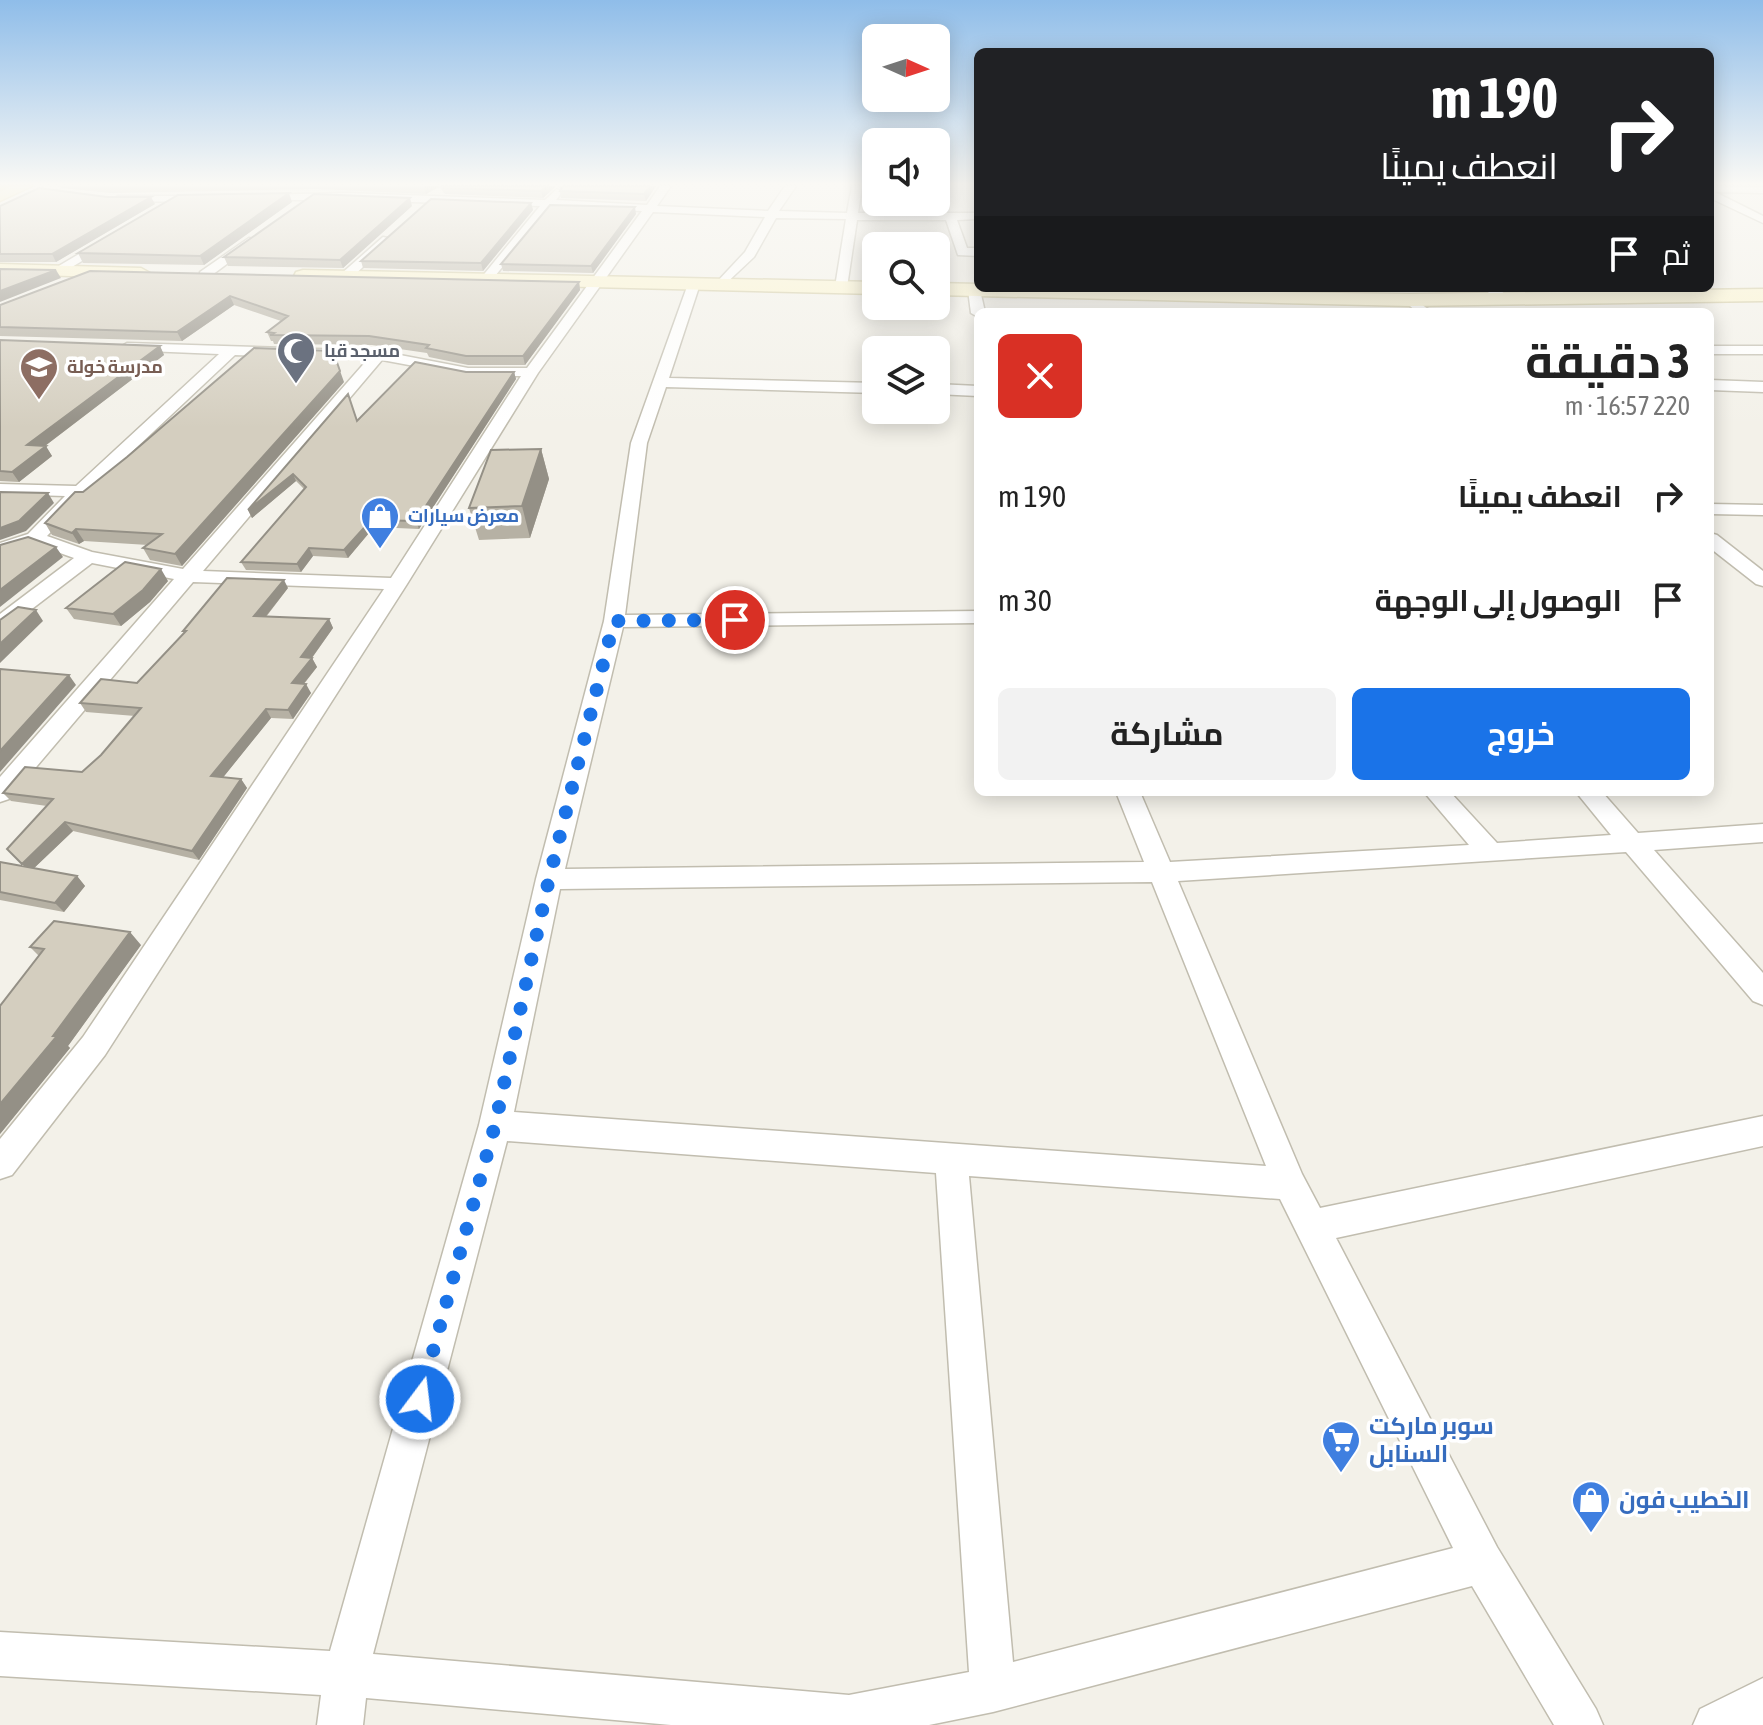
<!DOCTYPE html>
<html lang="ar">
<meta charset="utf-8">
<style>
body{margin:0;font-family:"Asap Condensed",Cairo,sans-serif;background:#f2f2f2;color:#222;direction:rtl;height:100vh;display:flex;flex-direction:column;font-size:30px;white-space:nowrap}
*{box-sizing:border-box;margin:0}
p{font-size:26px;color:#767676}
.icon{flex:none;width:44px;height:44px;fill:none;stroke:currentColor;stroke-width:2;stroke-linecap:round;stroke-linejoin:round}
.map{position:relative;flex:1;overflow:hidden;direction:ltr}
.sheet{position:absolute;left:974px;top:308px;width:740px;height:488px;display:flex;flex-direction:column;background:#fff;border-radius:12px;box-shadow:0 4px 20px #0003;direction:rtl}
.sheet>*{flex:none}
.banner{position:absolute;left:974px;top:48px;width:740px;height:244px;border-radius:12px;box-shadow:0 4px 20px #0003;direction:rtl;background:#202124;color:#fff;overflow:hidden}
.needle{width:52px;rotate:93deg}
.tools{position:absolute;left:862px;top:24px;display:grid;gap:16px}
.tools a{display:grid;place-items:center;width:88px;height:88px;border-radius:12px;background:#fff;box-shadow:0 4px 20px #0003;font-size:40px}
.pin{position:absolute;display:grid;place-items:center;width:68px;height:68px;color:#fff;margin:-34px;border:4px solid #fff;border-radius:50%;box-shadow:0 2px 8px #0007}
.me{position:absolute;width:88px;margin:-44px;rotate:15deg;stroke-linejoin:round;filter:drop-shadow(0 0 6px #0008)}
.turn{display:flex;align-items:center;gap:28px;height:168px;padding:0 24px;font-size:36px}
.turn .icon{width:104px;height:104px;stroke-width:2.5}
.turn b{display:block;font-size:56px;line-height:68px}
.then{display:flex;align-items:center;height:76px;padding:0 24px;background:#0003;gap:16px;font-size:30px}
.round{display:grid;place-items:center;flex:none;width:84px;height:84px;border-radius:12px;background:#f2f2f2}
.overview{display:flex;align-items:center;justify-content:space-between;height:136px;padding:0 24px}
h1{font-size:48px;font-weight:700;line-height:60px}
.action{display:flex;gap:16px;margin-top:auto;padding:16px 24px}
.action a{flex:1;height:92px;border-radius:12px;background:#1a73e8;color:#fff;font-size:32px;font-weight:700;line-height:92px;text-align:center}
.action a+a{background:#f2f2f2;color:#222}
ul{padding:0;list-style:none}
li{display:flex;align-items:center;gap:24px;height:104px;padding:0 24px}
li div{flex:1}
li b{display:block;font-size:30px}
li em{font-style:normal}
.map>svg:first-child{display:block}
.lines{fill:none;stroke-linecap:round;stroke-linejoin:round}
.street-casing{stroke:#c1bdaf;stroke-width:3}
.secondary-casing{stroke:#cfc79c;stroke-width:3}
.primary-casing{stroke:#dbc66f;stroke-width:3}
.highway-casing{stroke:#d2ac45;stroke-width:3}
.street{fill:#fff;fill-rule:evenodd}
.secondary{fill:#fbf4cc;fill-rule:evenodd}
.primary{fill:#f7e79f;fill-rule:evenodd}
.highway{fill:#f3d675;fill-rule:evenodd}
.wall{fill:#b6b1a4}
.shaded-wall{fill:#949086}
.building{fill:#d4cebf;stroke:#949086;stroke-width:2}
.route{stroke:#1a73e8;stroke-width:14;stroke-dasharray:0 25.2}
.labels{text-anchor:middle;stroke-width:7;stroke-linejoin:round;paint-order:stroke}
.far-worship-label{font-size:18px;font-weight:bold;fill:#5b616d;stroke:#fff;text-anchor:start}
.far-education-label{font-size:18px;font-weight:bold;fill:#785e54;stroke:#fff;text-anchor:start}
.far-shop-label{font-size:18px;font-weight:bold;fill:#366cbe;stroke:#fff;text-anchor:start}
.near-shop-label{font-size:24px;font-weight:bold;fill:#366cbe;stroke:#fff;text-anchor:start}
</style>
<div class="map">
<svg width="1763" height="1725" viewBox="0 0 1763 1725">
<rect width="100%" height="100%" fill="#f3f1e9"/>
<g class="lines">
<defs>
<path id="street" d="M660,186H671L657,206L768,211L785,186H796L779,211L847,213L852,186H862L858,213H978V219L957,220L967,248H978V256L958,255L946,220H857L847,287L841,291L835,287L846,219L776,218L754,257L721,288L715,284L745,252L765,217L653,212L538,373L407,584L105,1055L12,1175L0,1179V1139L83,1037L384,589L193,582L9,799L0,802V777L174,579L92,563L7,628L0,630V614L74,558L35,544L0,555V543L28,534L65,496L0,494V484L76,486L219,354L122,350L120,347L127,343L379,351L468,368H527L642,211L551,207L491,281L487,282L481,278L540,206L347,200H257L252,197L253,195L347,193L545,200L557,189L562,192L556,200L647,205ZM235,355L368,359L183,569L92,552L47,536L86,495ZM382,360L468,376H521L391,578L203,571Z
M1710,186L1763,187V193L1715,192L1763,216V223L1710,198Z
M118,196H206L211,199L206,202L114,201L113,199Z
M111,235L117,239L115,241L62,273L52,270Z
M383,237L393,239L349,280H341V274Z
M249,238L259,240L208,278H200V272Z
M694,280L700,284L669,378L876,383V393L666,387L647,443L625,615L978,611V623L623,627L565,869L1144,862L1116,792H1140L1170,862L1469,845L1424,792H1450L1497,843L1611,835L1576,792H1602L1638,833L1763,824V842L1654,850L1763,973V1005L1753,1001L1626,852L1178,881L1302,1174L1320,1208L1763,1116V1146L1336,1238L1497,1547L1596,1709L1603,1725H1554L1472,1586L993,1712L929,1725H671L366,1698L363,1725H317L321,1695L0,1676V1632L330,1651L479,1125L536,879L604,621L631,443L688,284ZM1152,882L1266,1166L514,1112L560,889ZM507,1141L936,1173L969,1672L849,1695L373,1654ZM969,1176L1280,1199L1453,1548L1013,1662Z
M974,286L980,290L985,312H978V317L971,313L968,290Z
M1484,288H1498L1510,299L1498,302Z
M1410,296L1432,312H1417L1403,300Z
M1710,346H1763V354H1710Z
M1710,380L1763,382V392L1710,390Z
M936,384L978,386V396L936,394Z
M1710,504L1763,505V515L1710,514Z
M1710,533L1717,535L1763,571V586L1756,584L1710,548Z
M1763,1678V1725H1693L1700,1709Z"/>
<path id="secondary" d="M0,264L141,268L150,273L141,278L0,274Z
M303,270L876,282V294L296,280L294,276L296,272Z
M936,283L978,284V288L1410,294L1763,289V301L1410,306L936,295Z"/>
<path id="primary" d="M8,186H32L0,201V190Z"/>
<path id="highway" d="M0,186H12L0,192Z"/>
</defs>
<use href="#street" class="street-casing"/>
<use href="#secondary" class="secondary-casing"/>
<use href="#primary" class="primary-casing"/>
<use href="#highway" class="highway-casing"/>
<use href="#street" class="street"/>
<use href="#secondary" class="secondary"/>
<use href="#primary" class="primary"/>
<use href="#highway" class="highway"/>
</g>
<path class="wall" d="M60,186H556L543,198L445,194L439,187L426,194L315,189L111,193L61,188Z
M557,186H656L646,201L561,198L560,191L561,189Z
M292,202L204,265L83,263L78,253Z
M531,203L533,210L483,271L363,268L361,261Z
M155,204L56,262H0V206Z
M412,206L343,268L228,266L224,257Z
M636,214L593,273L503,271L501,264Z
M579,282L580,290L525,365H468L429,357L427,353L372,345L274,344L273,341H271L267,332L281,321L234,305L182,341L0,336V305Z
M0,340L160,346L164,355L45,446L52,456L19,482L0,481Z
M466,372H514L516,379L419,529L374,527L348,558L313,556L301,572L246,570L241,562L304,489L296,481L252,518L248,510L358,421Z
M344,382L182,566L150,560L143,548L148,545L84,541L79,544L52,535L45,523L83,492Z
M541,449L549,479L530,538L479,540L469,508Z
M168,581L150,602L121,626L74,619L66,608Z
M288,588L266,617L329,619L333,628L312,658L317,667L304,684L311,693L293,719L271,718L223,777L241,779L247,788L199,860L73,831L34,868L77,876L85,886L64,912L0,900V862L24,866L7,849L47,806L11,801L3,793L82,772L101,755L135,716L86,712L80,703L137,683L184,633L183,631Z
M141,945L68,1046L70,1048L0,1134L39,956L30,947Z"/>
<path class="shaded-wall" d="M426,186H438L439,187L426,194L424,187Z
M547,186H556L543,198L541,191Z
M650,186H656L646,201L644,194Z
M289,193L292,202L204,265L200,256Z
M151,197L155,204L56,262L52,254Z
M410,198L412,206L343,268L340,260Z
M531,203L533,210L483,271L481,263Z
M635,207L636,214L593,273L591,266Z
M56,270L61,278L0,302V291Z
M579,282L580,290L525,365L523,356Z
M230,296L234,305L182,341L177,332Z
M160,346L164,355L33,455L27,445Z
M333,351L344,382L182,566L175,554Z
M514,372L516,379L419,529L416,521Z
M46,446L52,456L19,482L12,472Z
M541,449L549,479L530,538L522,506Z
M293,474L296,481L252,518L248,510Z
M48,493L54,503L26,531L0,540V528Z
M371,520L374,527L348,558L344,550Z
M76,529L84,541L79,544L72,533Z
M56,547L63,557L0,607V590Z
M309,548L313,556L301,572L297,564Z
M161,569L168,581L150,602L121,626L113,614Z
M284,580L288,588L259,625L254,616Z
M36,610L43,621L0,663V644Z
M329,619L333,628L306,666L301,657Z
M312,658L317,667L297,692L292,683Z
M69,675L76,685L0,772V751Z
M306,684L311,693L293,719L288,710Z
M266,709L271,718L217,785L211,776Z
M241,779L247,788L199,860L192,851Z
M65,822L73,831L30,872L22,864Z
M77,876L85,886L64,912L55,903Z
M130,932L141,945L68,1046L70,1048L0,1134V1104Z"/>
<path class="building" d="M442,186H547L541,191L443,188Z
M563,186H650L644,194L560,191Z
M39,188L107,197H151L52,254H0V206Z
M289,193L200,256L78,253L178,195Z
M314,194L410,198L340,260L224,257Z
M431,199L531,203L481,263L361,261Z
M550,205L635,207L591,266L501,264Z
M0,269L56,270L0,291Z
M90,271L579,282L523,356H466L426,348L429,345L369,336L270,335L274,333L267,332L288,316L230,296L177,332L0,327V305Z
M0,340L160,346L27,445L46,446L12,472L0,471Z
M254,348L333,351L340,371L175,554L143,548L162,534L76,529L72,533L45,523L75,492H83L127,457Z
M415,362L466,372H514L416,521L371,520L344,550L309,548L297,564L241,562L306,487L293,474L248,510L348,394L357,421Z
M541,449L522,506L469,508L491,450Z
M0,492L48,493L19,521L0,528Z
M28,537L56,547L0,590V545Z
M125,562L161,569L143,590L113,614L66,608Z
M227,578L284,580L254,616L329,619L301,657L312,658L292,683L306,684L288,710L266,709L211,776L241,779L192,851L65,822L22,864L7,849L53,799L3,793L25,767L82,772L101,755L141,708L80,703L101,679L137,683L186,631H183Z
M18,607L36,610L0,644V620Z
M0,669L69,675L0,751Z
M0,862L77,876L55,903L0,892Z
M54,921L130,932L53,1036H57L0,1104V1006L44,949L30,947Z"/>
<linearGradient id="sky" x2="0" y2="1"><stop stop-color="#8fbde9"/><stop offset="0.43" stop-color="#faf9f5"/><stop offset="1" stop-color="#faf9f5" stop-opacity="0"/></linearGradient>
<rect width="1763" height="428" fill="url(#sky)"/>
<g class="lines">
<path class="route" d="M420,1399L495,1125L549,879L614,621L735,620"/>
</g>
<defs>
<symbol id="mosque-pin" viewBox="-11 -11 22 30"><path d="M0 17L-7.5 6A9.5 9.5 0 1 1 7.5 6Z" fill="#6b7280" stroke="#fff"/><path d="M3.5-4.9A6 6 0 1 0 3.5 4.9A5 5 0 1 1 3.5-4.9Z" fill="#fff"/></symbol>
<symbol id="school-pin" viewBox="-11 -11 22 30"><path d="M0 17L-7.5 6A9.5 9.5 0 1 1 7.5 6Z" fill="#8d6e63" stroke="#fff"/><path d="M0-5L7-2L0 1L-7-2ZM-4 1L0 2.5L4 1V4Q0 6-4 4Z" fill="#fff"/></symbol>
<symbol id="shop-pin" viewBox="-11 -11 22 30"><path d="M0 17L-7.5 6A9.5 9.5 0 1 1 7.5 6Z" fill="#3f7fe0" stroke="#fff"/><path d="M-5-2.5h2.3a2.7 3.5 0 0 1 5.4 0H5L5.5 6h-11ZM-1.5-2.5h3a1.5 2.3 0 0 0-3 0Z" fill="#fff"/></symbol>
<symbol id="supermarket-pin" viewBox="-11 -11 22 30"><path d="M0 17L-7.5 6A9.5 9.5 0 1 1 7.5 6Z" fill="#3f7fe0" stroke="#fff"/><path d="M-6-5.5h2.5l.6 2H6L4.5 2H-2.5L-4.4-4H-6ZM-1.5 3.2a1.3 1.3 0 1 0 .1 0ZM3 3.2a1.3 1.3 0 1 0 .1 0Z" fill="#fff"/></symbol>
</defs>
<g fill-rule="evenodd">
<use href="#mosque-pin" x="274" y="329" width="44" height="60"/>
<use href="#school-pin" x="17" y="345" width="44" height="60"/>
<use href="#shop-pin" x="358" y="494" width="44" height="60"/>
<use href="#supermarket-pin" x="1319" y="1418" width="44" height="60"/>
<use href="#shop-pin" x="1569" y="1478" width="44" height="60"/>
</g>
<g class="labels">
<g class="far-worship-label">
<text x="324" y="357">مسجد قبا</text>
</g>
<g class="far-education-label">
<text x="67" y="373">مدرسة خولة</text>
</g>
<g class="far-shop-label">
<text x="408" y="522">معرض سيارات</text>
</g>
<g class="near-shop-label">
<text x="1369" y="1434">سوبر ماركت<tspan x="1369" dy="28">السنابل</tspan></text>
<text x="1619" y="1508">الخطيب فون</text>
</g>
</g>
</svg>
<div class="tools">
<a><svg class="needle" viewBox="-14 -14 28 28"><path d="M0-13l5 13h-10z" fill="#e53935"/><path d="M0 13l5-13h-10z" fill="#767676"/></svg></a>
<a><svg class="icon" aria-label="sound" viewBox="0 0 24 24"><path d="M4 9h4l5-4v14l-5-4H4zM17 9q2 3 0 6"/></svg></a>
<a><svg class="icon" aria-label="search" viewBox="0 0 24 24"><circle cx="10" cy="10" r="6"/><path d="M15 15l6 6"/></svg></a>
<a><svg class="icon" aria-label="layers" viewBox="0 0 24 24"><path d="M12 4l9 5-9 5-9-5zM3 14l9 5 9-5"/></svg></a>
</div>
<div class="pin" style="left:735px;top:620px;background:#d93025"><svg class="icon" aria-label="arrive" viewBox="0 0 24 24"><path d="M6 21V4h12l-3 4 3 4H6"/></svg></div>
<svg class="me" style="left:420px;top:1399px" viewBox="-20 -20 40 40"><circle r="17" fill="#1a73e8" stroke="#fff" stroke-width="3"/><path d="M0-11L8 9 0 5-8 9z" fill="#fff"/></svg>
<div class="banner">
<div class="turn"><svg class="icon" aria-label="right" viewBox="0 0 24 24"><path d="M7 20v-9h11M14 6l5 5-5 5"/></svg><div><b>190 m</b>انعطف يمينًا</div></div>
<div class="then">ثم<svg class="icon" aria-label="arrive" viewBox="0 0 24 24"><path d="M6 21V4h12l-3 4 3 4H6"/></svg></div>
</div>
<section class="sheet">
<div class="overview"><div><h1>3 دقيقة</h1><p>220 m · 16:57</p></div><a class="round" style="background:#d93025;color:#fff"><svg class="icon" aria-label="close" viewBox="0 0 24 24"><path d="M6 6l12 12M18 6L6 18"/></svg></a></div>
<ul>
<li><svg class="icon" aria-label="right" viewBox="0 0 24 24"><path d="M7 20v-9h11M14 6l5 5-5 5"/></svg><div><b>انعطف يمينًا</b></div><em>190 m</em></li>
<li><svg class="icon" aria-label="arrive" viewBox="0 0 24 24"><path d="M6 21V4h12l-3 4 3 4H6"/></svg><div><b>الوصول إلى الوجهة</b></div><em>30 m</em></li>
</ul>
<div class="action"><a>خروج</a><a>مشاركة</a></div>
</section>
</div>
